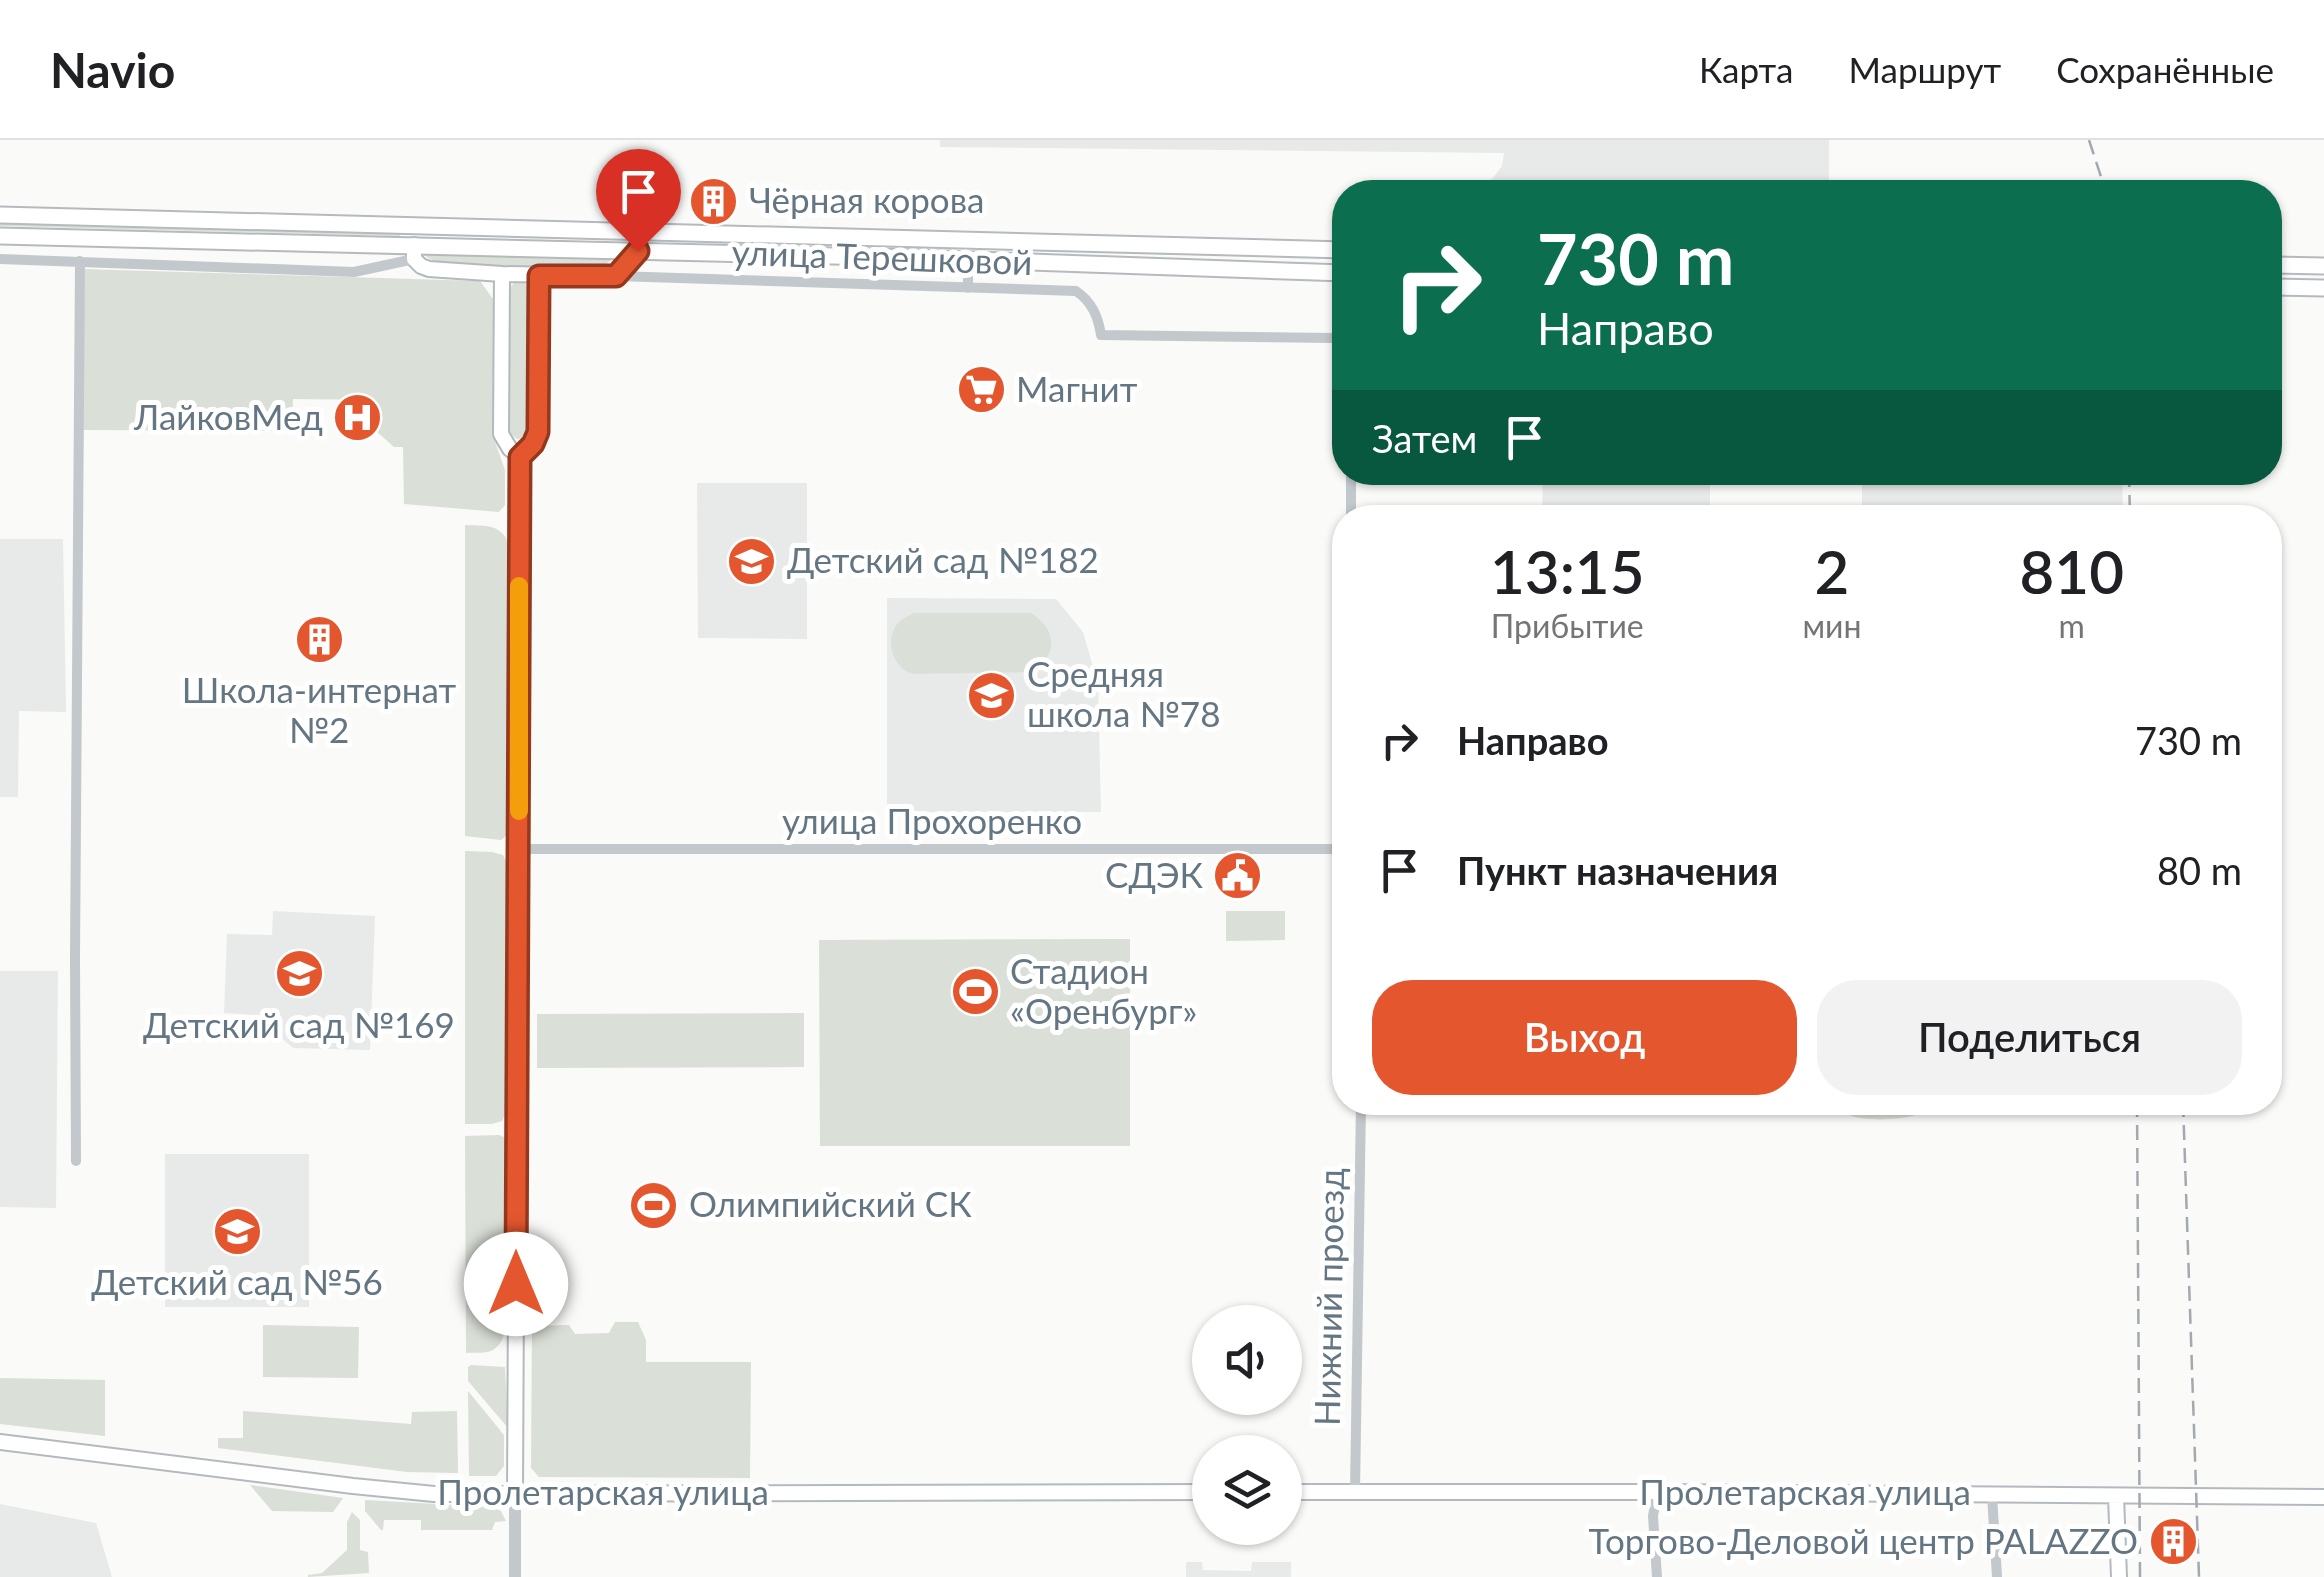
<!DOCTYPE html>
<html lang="ru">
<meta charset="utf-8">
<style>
body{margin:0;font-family:Lato,sans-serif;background:#f2f2f2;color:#202124;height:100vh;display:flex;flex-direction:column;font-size:38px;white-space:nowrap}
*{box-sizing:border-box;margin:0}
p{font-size:32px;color:#757577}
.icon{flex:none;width:55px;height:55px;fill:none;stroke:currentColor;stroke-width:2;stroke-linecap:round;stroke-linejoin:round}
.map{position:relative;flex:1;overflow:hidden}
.drawer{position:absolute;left:1332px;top:365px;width:950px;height:610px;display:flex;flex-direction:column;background:#fff;border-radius:40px;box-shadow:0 2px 8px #0004}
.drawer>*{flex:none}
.banner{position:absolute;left:1332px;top:40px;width:950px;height:305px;border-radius:40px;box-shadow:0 2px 8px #0004;background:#0b6e4f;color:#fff;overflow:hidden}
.controls{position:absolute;left:1192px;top:1165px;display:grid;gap:20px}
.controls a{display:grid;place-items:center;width:110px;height:110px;border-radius:50%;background:#fff;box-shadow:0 2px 8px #0004;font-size:50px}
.pin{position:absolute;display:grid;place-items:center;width:85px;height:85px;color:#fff;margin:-102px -42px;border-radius:50% 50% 50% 0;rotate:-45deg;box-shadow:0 0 10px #0007}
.pin .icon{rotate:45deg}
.me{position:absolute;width:110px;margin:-55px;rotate:0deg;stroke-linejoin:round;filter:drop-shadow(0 0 8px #0008)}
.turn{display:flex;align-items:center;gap:35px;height:210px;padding:0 40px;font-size:45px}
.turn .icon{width:130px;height:130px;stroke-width:2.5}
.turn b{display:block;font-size:70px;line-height:85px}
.then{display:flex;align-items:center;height:95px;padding:0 40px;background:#0003;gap:20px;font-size:38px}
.eta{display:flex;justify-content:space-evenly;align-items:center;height:170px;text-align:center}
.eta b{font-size:60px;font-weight:600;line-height:70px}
.cta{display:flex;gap:20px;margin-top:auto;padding:20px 40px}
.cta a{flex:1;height:115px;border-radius:40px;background:#e4572e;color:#fff;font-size:40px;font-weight:600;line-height:115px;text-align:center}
.cta a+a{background:#f2f2f2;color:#202124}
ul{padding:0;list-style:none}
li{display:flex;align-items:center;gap:30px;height:130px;padding:0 40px}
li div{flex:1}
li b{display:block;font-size:38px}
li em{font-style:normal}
header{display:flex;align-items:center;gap:60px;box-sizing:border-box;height:140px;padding:0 50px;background:#fff;border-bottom:2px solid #e0e0e0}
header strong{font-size:48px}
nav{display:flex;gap:55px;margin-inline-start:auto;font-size:35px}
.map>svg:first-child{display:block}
.built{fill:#e8e9e9}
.green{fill:#dadfd7}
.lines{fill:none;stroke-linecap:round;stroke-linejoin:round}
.secondary-casing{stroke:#b3babf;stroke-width:18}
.primary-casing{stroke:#b5babe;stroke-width:19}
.minor{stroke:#c3c8cc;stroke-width:10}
.tertiary{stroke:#c3c8cc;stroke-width:12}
.secondary{stroke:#fff;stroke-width:14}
.primary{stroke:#fff;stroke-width:15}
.rail{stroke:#a2aab0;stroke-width:2.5;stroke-dasharray:15 8;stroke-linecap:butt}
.route-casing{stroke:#94391e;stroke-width:25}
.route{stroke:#e4572e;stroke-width:18}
.slow{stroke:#f59e0b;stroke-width:18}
.labels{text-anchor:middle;stroke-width:10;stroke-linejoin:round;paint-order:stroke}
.poi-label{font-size:35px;fill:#657683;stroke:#fff;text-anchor:start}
.street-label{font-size:35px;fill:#657683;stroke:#fff}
</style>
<header>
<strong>Navio</strong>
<nav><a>Карта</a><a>Маршрут</a><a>Сохранённые</a></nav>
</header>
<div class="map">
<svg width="2324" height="1437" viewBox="0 0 2324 1437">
<rect width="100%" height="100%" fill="#fafaf8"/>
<path class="built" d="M940,0H1829V52H1473V44L1492,39L1502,26L1504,13L940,7Z
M1543,333H1710V377H1542Z
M1862,333H2122L2123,377H1862Z
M697,343H807V499L698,498Z
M0,399H63L66,572L19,571L18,657H0Z
M887,458L1056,459L1083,492L1098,544L1101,672H887Z
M273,771L375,776L370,910L293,908L255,875L224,873L227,794L272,795Z
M0,831H58L56,1068L0,1067Z
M165,1014H309V1167H165Z
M0,1364L96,1383L112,1437H0Z
M1186,1422H1202L1203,1430L1251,1431L1252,1422H1291V1437H1186Z"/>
<path class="green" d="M0,82L400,92V96L0,86Z
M424,115L615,117L606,124C554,130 514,133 462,126C447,124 436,124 424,115Z
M83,129L480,141L493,159V296L505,330V365L499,372L404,364L403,307H394L376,291L374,260L293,259L292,291L83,290Z
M516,142H523L529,146L532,156V292L525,298L517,299L511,294L509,287L508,154L511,146Z
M465,385C481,386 499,383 507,400V695L501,700L465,696Z
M914,473H1031C1057,490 1058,513 1034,532L913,534C892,528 883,497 900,481C902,479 912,474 914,473Z
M465,711L492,712L503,715L507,723V971L502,981L492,984H465Z
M1226,771H1285V800L1226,801Z
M1130,799V1006H820L819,800Z
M804,873V927L537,928V874Z
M1844,963H1927L1928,971C1906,980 1869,983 1846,974Z
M499,995L504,997L507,1005L503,1198C494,1216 484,1212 466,1213L465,996Z
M615,1182H638L646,1200V1222H751L750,1338L539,1337L531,1328L532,1186L569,1185L575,1194L609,1193Z
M263,1185L359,1187L358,1238L263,1237Z
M471,1225L505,1227L508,1288L468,1241V1227Z
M0,1238L105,1240V1296L0,1284Z
M468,1251L504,1295V1326L496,1336H469Z
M243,1271L411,1284L412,1272L457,1271L458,1333L407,1332L218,1308V1298H243Z
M250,1345L343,1358L333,1372L272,1371Z
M365,1360L492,1367L501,1371L506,1381L495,1382L492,1390H421V1380H384L383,1390H381L365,1371Z
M352,1372L360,1380V1410L368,1412L369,1433L308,1437V1435L322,1433L347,1410V1382Z"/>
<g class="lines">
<defs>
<path id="secondary" d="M414,105V119L421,126L429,129L502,134L616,136L637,111
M502,134L501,294L510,309L520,317
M0,1302L353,1346L434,1354L1210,1352
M1285,1352H1657L2324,1357
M515,1354L520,317L533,304L538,291L539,136
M2116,1356L2119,1437"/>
<path id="primary" d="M0,75L1345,110
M0,96L915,118L1345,133
M2270,125L2324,126
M2270,147L2324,148"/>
</defs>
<use href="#secondary" class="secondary-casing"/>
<use href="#primary" class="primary-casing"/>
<path class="minor" d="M0,119L354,132L414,119
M968,120V148
M616,136L1076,151C1092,162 1098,176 1101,195L1334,198L1345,203
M1351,378V332
M519,709H1345
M76,1021L75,817L80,121
M1355,1352L1361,962
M1992,1355L1997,1437
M1657,1437L1653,1376L1657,1352"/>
<path class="tertiary" d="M515,1437V1354"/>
<use href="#secondary" class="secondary"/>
<use href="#primary" class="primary"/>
<path class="rail" d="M2089,0L2106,52
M2129,332L2130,378
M2137,962L2140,1437
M2183,962L2199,1437"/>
</g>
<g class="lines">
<defs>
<path id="route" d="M516,1144L520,317L533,304L538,292L539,136H616L638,111"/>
</defs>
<use href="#route" class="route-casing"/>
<use href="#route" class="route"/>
<path class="slow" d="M519,671V446"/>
</g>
<defs>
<symbol id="building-disc" viewBox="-11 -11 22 22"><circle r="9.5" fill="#e4572e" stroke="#fff"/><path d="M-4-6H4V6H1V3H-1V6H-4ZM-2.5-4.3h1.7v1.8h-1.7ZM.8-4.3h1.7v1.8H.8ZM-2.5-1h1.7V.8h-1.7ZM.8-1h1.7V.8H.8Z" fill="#fff"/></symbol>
<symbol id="supermarket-disc" viewBox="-11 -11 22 22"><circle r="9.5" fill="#e4572e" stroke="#fff"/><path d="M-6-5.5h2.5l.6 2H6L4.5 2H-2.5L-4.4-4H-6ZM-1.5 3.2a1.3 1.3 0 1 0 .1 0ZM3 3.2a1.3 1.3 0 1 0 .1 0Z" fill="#fff"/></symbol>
<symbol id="hospital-disc" viewBox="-11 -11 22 22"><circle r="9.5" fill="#e4572e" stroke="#fff"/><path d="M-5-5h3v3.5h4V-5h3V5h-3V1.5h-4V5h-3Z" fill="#fff"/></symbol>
<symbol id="school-disc" viewBox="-11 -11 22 22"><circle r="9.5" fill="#e4572e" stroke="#fff"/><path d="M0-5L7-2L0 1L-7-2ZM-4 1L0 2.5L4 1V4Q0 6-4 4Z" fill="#fff"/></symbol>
<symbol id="civic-disc" viewBox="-11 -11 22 22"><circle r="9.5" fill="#e4572e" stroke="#fff"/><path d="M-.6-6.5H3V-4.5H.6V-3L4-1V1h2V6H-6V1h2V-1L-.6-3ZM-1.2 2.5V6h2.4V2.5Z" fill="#fff"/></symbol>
<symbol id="stadium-disc" viewBox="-11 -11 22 22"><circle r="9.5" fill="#e4572e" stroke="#fff"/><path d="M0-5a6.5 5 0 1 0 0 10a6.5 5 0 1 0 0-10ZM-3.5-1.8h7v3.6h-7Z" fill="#fff"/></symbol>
</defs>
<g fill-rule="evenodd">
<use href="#building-disc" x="686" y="34" width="55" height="55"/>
<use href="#supermarket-disc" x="954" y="222" width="55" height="55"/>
<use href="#hospital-disc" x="330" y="250" width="55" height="55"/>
<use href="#school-disc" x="724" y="394" width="55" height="55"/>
<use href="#building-disc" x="292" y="472" width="55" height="55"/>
<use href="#school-disc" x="964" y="528" width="55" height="55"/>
<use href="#civic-disc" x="1210" y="708" width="55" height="55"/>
<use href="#school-disc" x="272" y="806" width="55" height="55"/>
<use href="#stadium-disc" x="948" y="824" width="55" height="55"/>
<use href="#stadium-disc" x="626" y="1038" width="55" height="55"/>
<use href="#school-disc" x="210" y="1064" width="55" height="55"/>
<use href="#building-disc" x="2146" y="1374" width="55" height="55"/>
</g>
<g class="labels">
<g class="poi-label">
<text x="749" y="73">Чёрная корова</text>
<text x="1016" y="262">Магнит</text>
<text x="323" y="290" text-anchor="end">ЛайковМед</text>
<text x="787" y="433">Детский сад №182</text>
<text x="1027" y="547">Средняя<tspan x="1027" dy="40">школа №78</tspan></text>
<text x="319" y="563" text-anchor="middle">Школа-интернат<tspan x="319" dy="40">№2</tspan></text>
<text x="1203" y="748" text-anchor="end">СДЭК</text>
<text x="1010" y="844">Стадион<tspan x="1010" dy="40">«Оренбург»</tspan></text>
<text x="299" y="898" text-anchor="middle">Детский сад №169</text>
<text x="689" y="1077">Олимпийский СК</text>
<text x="237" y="1155" text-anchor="middle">Детский сад №56</text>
<text x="2138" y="1414" text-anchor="end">Торгово-Деловой центр PALAZZO</text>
</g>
<g class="street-label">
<text transform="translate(882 118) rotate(2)" y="12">улица Терешковой</text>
<text x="932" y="694">улица Прохоренко</text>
<text transform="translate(1330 1157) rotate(-89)" y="12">Нижний проезд</text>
<text x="603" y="1365">Пролетарская улица</text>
<text x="1805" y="1365">Пролетарская улица</text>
</g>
</g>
</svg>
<div class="controls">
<a><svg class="icon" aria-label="sound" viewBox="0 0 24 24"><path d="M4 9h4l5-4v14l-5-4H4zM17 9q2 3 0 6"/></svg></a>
<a><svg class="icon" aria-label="layers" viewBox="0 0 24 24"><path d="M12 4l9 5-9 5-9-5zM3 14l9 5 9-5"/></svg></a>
</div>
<div class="pin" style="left:638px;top:111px;background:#d93025"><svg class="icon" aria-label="arrive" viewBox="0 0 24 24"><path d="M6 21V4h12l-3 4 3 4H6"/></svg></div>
<svg class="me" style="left:516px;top:1144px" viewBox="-20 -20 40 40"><circle r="19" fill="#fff"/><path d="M0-13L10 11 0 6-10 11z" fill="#e4572e"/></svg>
<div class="banner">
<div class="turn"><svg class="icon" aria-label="right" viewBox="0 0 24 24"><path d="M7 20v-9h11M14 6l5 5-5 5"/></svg><div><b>730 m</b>Направо</div></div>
<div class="then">Затем<svg class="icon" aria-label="arrive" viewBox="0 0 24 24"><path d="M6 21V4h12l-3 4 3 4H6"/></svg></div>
</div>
<section class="drawer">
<div class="eta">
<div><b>13:15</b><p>Прибытие</p></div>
<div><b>2</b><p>мин</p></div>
<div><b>810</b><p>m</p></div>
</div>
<ul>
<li><svg class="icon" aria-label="right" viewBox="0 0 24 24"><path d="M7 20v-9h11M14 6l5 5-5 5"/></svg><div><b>Направо</b></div><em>730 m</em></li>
<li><svg class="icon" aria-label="arrive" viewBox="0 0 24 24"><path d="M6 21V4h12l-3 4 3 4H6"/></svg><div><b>Пункт назначения</b></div><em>80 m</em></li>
</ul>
<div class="cta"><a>Выход</a><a>Поделиться</a></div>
</section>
</div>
